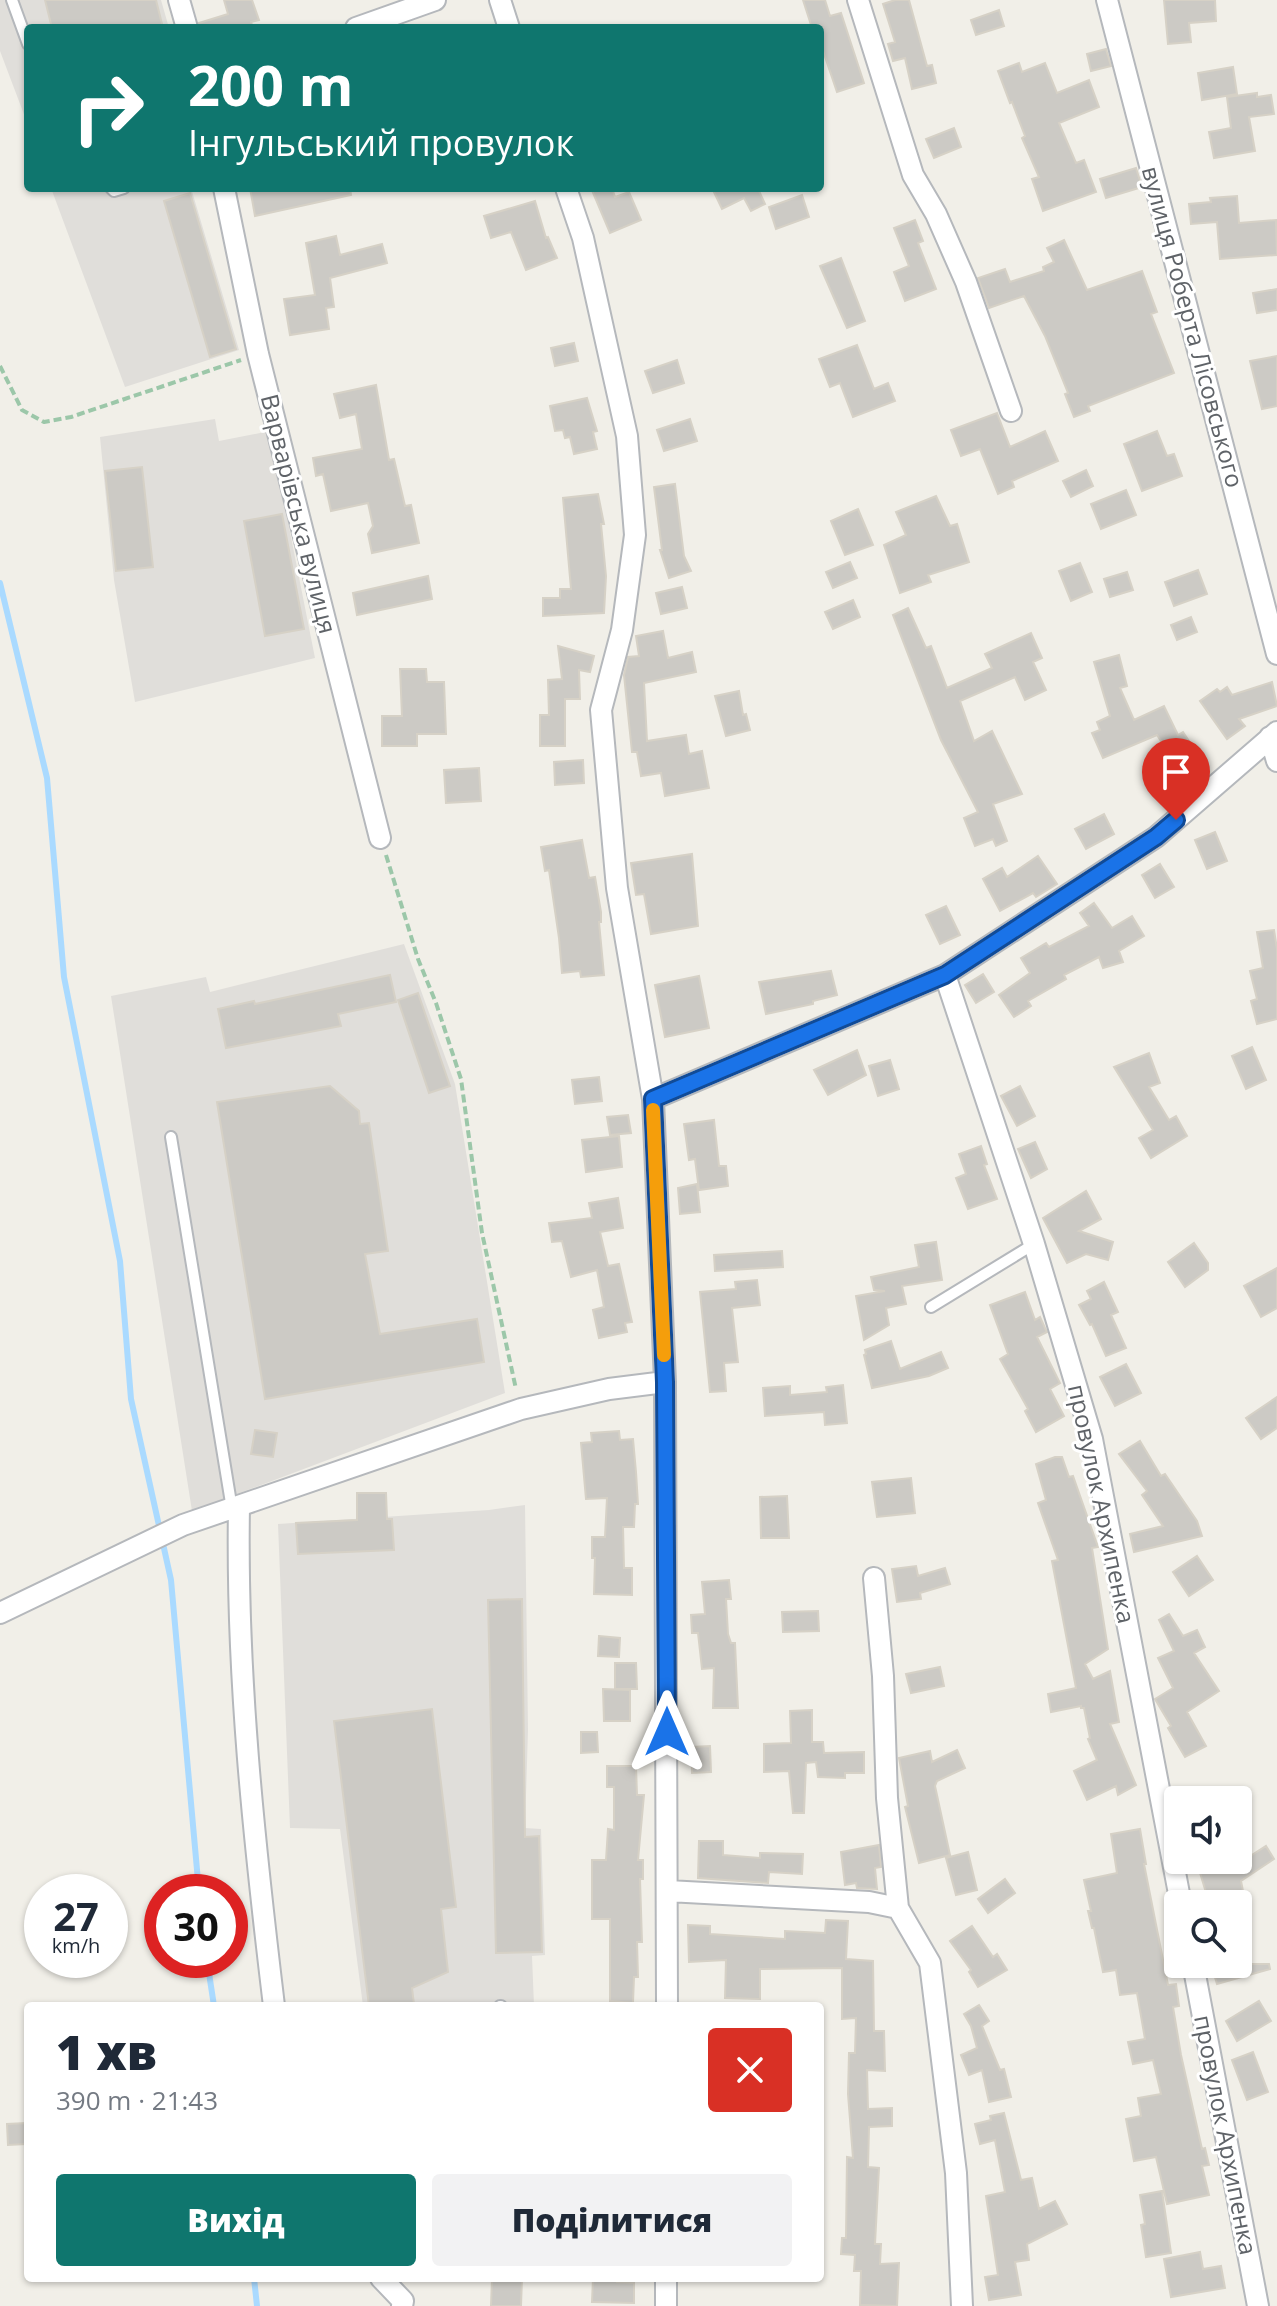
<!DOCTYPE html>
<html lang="uk">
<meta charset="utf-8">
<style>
body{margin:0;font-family:"Open Sans",sans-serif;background:#f2f2f3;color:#1f2937;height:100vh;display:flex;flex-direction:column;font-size:30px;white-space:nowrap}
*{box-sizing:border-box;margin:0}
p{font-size:26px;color:#747a83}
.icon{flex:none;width:44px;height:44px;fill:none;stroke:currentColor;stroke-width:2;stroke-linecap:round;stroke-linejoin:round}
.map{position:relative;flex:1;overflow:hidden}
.panel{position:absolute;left:24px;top:2002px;width:800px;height:280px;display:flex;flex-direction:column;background:#fff;border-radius:8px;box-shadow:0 2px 6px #0004}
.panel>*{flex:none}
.guide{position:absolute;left:24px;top:24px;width:800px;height:168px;border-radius:8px;box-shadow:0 2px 6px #0004;background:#0f766e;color:#fff;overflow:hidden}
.controls{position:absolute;left:1164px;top:1786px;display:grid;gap:16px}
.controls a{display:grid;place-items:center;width:88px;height:88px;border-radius:8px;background:#fff;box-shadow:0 2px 6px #0004;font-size:40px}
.speed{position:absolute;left:24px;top:1874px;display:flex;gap:16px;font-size:40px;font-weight:700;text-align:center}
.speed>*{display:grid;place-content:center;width:104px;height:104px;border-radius:50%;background:#fff;box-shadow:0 2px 6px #0004;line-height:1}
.speed small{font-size:20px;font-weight:400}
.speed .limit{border:12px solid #d22;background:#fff;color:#111}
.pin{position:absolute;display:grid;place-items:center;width:68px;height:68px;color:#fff;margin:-82px -34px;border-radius:50% 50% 50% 0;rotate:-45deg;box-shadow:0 0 8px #0007}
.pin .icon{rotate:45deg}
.me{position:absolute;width:88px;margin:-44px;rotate:0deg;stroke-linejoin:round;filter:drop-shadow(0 0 6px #0008)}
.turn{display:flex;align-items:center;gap:28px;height:168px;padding:0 32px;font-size:36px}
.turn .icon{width:104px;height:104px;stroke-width:2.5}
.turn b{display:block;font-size:56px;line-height:68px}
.round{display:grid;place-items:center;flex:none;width:84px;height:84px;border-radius:8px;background:#f2f2f3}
.head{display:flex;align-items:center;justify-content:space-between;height:136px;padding:0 32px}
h1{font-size:48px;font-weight:800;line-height:60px}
.action{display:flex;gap:16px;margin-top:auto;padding:16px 32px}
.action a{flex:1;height:92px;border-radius:8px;background:#0f766e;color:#fff;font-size:32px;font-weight:800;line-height:92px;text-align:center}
.action a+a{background:#f2f2f3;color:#1f2937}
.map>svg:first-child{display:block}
.industrial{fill:#e0deda}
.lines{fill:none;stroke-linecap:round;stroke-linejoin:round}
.stream{stroke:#aadaff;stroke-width:6}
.building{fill:#cccac5;stroke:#d6d1c6;stroke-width:2}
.service-casing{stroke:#b5b8bc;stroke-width:14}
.minor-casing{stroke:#b5b8bc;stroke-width:24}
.path{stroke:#9cc7a9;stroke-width:4;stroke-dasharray:8 4;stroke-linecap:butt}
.service{stroke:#fff;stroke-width:10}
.minor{stroke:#fff;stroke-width:20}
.route-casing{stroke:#114b97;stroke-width:20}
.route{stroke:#1a73e8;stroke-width:14}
.slow{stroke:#f59e0b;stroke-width:14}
.labels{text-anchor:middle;stroke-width:6;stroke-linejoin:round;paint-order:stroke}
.street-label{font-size:24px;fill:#5f6368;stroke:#fff}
</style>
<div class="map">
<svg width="1277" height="2306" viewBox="0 0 1277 2306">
<rect width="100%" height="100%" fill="#f1efe8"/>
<path class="industrial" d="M0,0H161L169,28H28V125L0,51Z
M51,188H191L239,350L125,387Z
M215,419L219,441L270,431L315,658L135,702L114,580L100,437Z
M404,944L455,1084L505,1393L192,1511L111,996L206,977L210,992Z
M525,1505L528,1730L525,1828L541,1829L545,1955L532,1956L534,2006H363L340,1829L290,1828L278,1524L489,1510Z"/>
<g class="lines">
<path class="stream" d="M0,583L47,778L64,977L120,1261L131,1399L171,1580L199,1892
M207,1960L214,2006
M254,2278L257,2306"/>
</g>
<path class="building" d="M45,0H156L163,28H52Z
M224,0H252L259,20L251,22L253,28H200L199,23L228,14Z
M803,0H825L830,16L841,13L864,83L837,92L820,42V28H812Z
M895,0H909L927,66L932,65L936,83L912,89L905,58L893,61L888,44L895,42L883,4Z
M1164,0H1215L1216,21L1189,23L1191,42L1168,44Z
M999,10L1004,26L976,35L971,20Z
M1106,49L1111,66L1091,71L1087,54Z
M1019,63L1022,72L1045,63L1057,93L1089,80L1099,107L1059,123L1076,163L1084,160L1096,192L1043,211L1032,179L1039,177L1022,138L1025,136L1012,102L1010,103L998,71Z
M1233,67L1237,94L1202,100L1198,73Z
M1257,93V97L1271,95L1274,114L1249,117L1255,151L1214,158L1209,132L1231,128L1227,97Z
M954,128L961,147L934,158L926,139Z
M1136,168L1142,187L1106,198L1100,179Z
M250,188H350L351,195L255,216Z
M591,188H612L615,197L629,192L641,220L610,233Z
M712,188H764L759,191L765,204L751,211L744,198L722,209Z
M190,193L236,349L210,357L164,201Z
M802,195L809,217L776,229L769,207Z
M1237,196L1239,223L1276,220L1277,255L1220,259L1217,222L1191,224L1189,204L1211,202L1210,198Z
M535,201L546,238L548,237L557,258L526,270L511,232L491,238L484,216Z
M915,220L923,241L918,243L936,289L905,301L894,272L909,266L894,228Z
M336,236L340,255L382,244L387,263L330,278L334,307L326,308L329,329L290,335L284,299L315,295L306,243Z
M1064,240L1087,290L1142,271L1157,312L1151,314L1174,373L1088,406L1090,411L1074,417L1065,394L1068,393L1045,336L1024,296L989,308L978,278L1005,269L1010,282L1044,271L1043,267L1054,262L1047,248Z
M841,258L865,321L847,328L820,266Z
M1277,289V310L1257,313L1253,293Z
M574,343L578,361L555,366L551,348Z
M857,345L874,389L888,383L895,401L853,417L840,383L830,387L819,359Z
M1277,356V406L1262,409L1250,361Z
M677,360L684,383L653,393L645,371Z
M376,385L389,460L394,459L405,506L411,505L419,543L372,553L368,534L373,526L368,503L331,511L323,474L316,476L313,458L362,449L356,414L340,418L334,394Z
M587,398L597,431L593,432L597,449L574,454L570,437L565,438L563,430L555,431L550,406Z
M997,413L1010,447L1045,431L1058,461L1012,481L1014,487L998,494L980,449L961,456L951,430Z
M690,419L697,441L664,451L657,430Z
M1157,431L1167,456L1174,454L1182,476L1142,491L1124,444Z
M142,467L153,567L116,571L105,471Z
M1086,470L1093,486L1071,497L1063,481Z
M675,484L684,556L691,571L669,578L660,550H662L654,487Z
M1126,490L1136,515L1101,529L1091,504Z
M598,494L604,524H601L606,576L604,613L543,616V598H560V589H571L563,498Z
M936,496L950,526L957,524L969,562L928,575L931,582L900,593L884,545L906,535L896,512Z
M858,509L873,545L845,555L831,521Z
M282,514L304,629L265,636L244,521Z
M850,562L857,578L833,588L826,572Z
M1080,563L1092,592L1071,601L1059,571Z
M1198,570L1207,594L1174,606L1165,582Z
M1127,572L1133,590L1110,597L1104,579Z
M428,576L432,599L357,615L353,593Z
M682,587L687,608L661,614L656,593Z
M853,600L860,617L833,629L825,612Z
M908,608L926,648L931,646L947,688L992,668L985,654L1031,633L1042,658L1033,662L1046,690L1025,700L1015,677L960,701L974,741L992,731L1022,794L993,804L1007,841L996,846L993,839L975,846L964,818L978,812L941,740L893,615Z
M1191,617L1197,632L1177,640L1171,625Z
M663,631L668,658L692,652L696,672L644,683L647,741L686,735L689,754L702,751L709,788L665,796L661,773L641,776L637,752H632L624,675L628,657L639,656L636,636Z
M558,646L594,656L590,672L579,670L580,699H565V746H540V715H549L548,680L562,679Z
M1119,655L1127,686L1120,688L1134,720L1164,706L1178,735L1183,732L1203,762L1183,775L1157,735L1103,758L1092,733L1100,730L1097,722L1110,716L1094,662Z
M400,669H426L427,682H444L446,734H417V746H382V716H402Z
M1272,682L1277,706L1239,719L1245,726L1227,739L1200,701L1217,689L1220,692L1227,687L1232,695Z
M739,691L743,715L746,714L750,730L726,736L715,696Z
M583,760L584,783L555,785L554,762Z
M479,768L481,801L446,803L444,770Z
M1104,814L1114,834L1086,849L1075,829Z
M1215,832L1227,861L1207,869L1195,840Z
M582,840L589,878L595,877L601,912V922H599L604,975L581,977L580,971L562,973L559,938L549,870L545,871L541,847Z
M692,854L698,926L651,934L644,894L636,895L631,863Z
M1038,856L1057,884L1036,897L1033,893L1000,911L983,879L1002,868L1007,877Z
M1160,864L1174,887L1155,898L1142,875Z
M1094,903L1112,928L1132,916L1144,936L1119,951L1123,962L1103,968L1099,957L1064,975L1066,979L1028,1001L1031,1006L1014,1017L999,995L1030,973L1021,958L1046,943L1049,947L1089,926L1080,913Z
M946,906L960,935L940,944L926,915Z
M1274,930L1277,949V1019L1257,1024L1251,1001L1257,999L1250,971L1263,968L1257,932Z
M831,971L837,995L813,1001V1004L766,1014L759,982Z
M983,974L994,992L976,1003L965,985Z
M390,975L396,1002L338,1014L341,1026L226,1048L218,1009L254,1001L255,1004Z
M699,976L709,1028L665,1037L655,985Z
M418,993L450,1086L429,1093L398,1000Z
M1252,1047L1266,1080L1246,1089L1232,1056Z
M857,1050L866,1075L828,1095L814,1070Z
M1149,1053L1160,1083L1149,1087L1169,1120L1176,1116L1187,1136L1151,1158L1139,1138L1153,1130L1114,1067Z
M890,1060L899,1089L878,1096L869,1066Z
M599,1077L602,1101L575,1104L572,1080Z
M330,1086L359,1111L360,1124L369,1123L388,1251L365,1254L380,1334L477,1319L484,1362L265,1399L217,1102Z
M1020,1086L1035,1116L1017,1126L1001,1096Z
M628,1115L631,1133L610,1135L607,1117Z
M714,1120L719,1166H726L728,1186L699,1190L695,1159L689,1160L684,1124Z
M619,1136L622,1167L586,1172L582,1140Z
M1035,1142L1047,1169L1031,1178L1018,1149Z
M981,1146L987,1164L984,1165L997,1199L968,1209L956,1178L966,1174L959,1154Z
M697,1184L700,1212L680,1214L678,1188Z
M1086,1191L1101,1219L1079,1231L1113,1242L1108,1260L1086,1254L1067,1263L1043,1218Z
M618,1198L623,1228L600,1232L608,1266L619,1264L632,1322L625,1323L627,1332L599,1338L593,1310L604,1307L597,1270L571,1277L562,1241L552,1242L549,1223L592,1218L589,1203Z
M936,1242L942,1280L902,1286L906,1304L886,1308L889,1325L864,1340L856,1296L885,1291L874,1290L871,1277L919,1267L915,1245Z
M1194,1243L1208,1263V1270L1185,1287L1168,1262Z
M782,1251L783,1267L715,1271L714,1255Z
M1277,1268V1308L1261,1317L1244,1286Z
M757,1280L760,1305L732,1308L738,1362L724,1363L726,1391L710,1392L700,1292L736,1289L735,1282Z
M1104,1282L1118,1312L1111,1315L1126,1348L1106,1356L1092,1324L1090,1325L1079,1305L1091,1299L1087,1291Z
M1025,1292L1035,1320L1040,1317L1045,1328L1047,1332L1037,1337L1060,1383L1050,1389L1064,1416L1036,1432L1025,1411L1028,1409L1000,1359L1008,1354L990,1305Z
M891,1341L900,1369L941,1352L948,1368L929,1376L872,1388L864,1355L866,1354L865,1350Z
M1126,1364L1141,1393L1115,1406L1100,1377Z
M843,1385L847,1423L825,1425L824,1412L765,1416L763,1388L790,1386V1395L827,1392L826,1387Z
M1277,1397V1428L1261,1439L1246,1418Z
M255,1430L277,1433L273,1457L251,1454Z
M619,1431L620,1440L633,1439L636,1472L638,1504H635L634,1527H623L624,1568H632V1595L594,1594L595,1558H592V1537H605L607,1498L586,1499L581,1443L592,1442L591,1433Z
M1140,1441L1161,1476L1165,1474L1197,1521L1202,1536L1134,1552L1130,1534L1163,1526L1142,1495L1147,1491L1119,1454Z
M1055,1457H1062L1069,1477L1073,1476L1098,1547L1092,1548L1108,1649L1085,1664L1093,1679L1110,1671L1119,1722L1110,1724L1136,1785L1118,1795L1116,1786L1087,1800L1074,1771L1097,1760L1088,1739L1090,1738L1084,1708H1081V1706L1051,1712L1048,1694L1076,1688L1052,1561L1058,1560L1038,1503L1046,1500L1036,1464Z
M911,1478L915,1513L877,1517L872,1482Z
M357,1493H386L387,1519H392L394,1550L298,1554L296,1523L357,1520Z
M787,1496L789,1538H761L760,1497Z
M1197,1556L1213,1580L1189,1596L1173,1572Z
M916,1566L918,1576L945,1568L950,1584L920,1593L921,1599L897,1602L892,1569Z
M729,1580L731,1599H726L728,1634L731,1643H735L738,1708H713L714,1668L702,1669L698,1633H692L691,1615L705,1614L702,1582Z
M522,1599L525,1837L539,1836L542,1952L496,1953L488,1600Z
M818,1611L819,1631L783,1632L782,1612Z
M1169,1614L1183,1636L1197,1630L1205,1647L1194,1653L1219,1691L1187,1712L1206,1746L1185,1757L1168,1728L1171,1726L1155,1699L1173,1688L1158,1658L1174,1651L1159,1620Z
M599,1636L620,1638L619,1657L598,1656Z
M615,1663H636L637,1689H615Z
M940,1667L944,1686L911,1693L906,1674Z
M603,1689L630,1690V1721H604Z
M432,1709L456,1907L441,1909L448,1972L412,1988L414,2004L369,2006L334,1721Z
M812,1710V1742H823L824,1753L864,1752V1773H845V1778L818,1777L816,1762L806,1763L804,1813H793L789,1771L764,1772V1744L791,1743L790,1711Z
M581,1732H597L598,1752L581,1753Z
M710,1746L711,1772L692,1773L691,1747Z
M957,1750L965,1768L937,1781L935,1786L950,1855L919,1863L905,1807L908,1806L899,1758L930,1751L932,1762Z
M607,1766H636L637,1795H644L638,1860H643V1879H640L642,1942H637L638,1977H634L633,2003L610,2001V1919H592V1860H606L608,1829L614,1830V1787H607Z
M1140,1829L1146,1864H1144L1168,1985L1176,1984L1179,2006L1173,2007L1181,2055L1202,2149L1205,2148L1209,2165L1202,2166L1209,2195L1167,2204L1156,2157L1134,2161L1126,2119L1141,2116L1138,2098L1161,2094L1153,2060L1133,2064L1128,2042L1145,2039L1137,1993L1120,1995L1116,1970L1103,1972L1094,1928H1092L1088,1911H1091L1084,1880L1117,1873L1111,1834Z
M699,1841H723V1855L760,1858V1853L803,1854L802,1874L769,1872L768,1883L698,1878Z
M879,1845L881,1867L875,1868L877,1889L857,1888L856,1883L845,1885L841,1852Z
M1266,1846L1274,1859L1241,1881L1243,1891L1208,1899L1197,1863L1244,1860Z
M968,1852L977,1890L956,1895L946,1858Z
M1005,1879L1015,1893L988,1913L978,1899Z
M826,1920L848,1921L846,1959L873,1961L874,2031H884L885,2071L867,2070L868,2109L892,2108V2126L869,2127L868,2167L879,2168L875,2244H881L880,2264L899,2263L897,2306L860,2305L861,2271H854L855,2255L841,2254L842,2238H846L847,2157L853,2158L848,2094L849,2053H855L856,2018L842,2019V1968L760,1969V1999L725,1998L726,1960L689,1962L688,1925L710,1926V1934L785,1939V1931L825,1933Z
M972,1926L993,1957L997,1954L1007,1970L978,1987L969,1972L971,1970L950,1941Z
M1211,1964H1269L1270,1969L1217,1984Z
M1259,2001L1271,2021L1237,2041L1226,2021Z
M979,2005L989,2021L982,2026L1000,2070L1004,2069L1011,2097L989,2102L982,2070L969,2075L961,2055L977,2048L971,2026L964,2014Z
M1253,2052L1268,2092L1247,2100L1232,2060Z
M1004,2113L1021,2180L1032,2178L1039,2209L1055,2201L1067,2224L1027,2244L1029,2260L1015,2262L1021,2295L989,2300L985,2277L998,2275L986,2196L1005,2192L995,2140L980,2144L975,2124L991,2120L990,2116Z
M26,2123V2144L8,2145L7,2124Z
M1162,2191L1171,2253L1146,2257L1141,2225L1145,2224L1140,2195Z
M1200,2252L1203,2269L1221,2266L1225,2288L1171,2297L1164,2259Z
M492,2278H522L521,2306H491Z
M593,2278H617V2282L634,2283V2303L592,2302Z"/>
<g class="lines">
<defs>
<path id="service" d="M12,0L28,44
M111,188L114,191L124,188
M171,1137L232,1509
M931,1307L1034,1244
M500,2006H501"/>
<path id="minor" d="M179,0L187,28
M500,0L509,28
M858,0L913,175L936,214L966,282L1011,411
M1107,0L1277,654
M356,28L435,0
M224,188L258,354L380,838
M566,188L583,238L627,436L635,535L622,630L601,710L617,888L653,1099L665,1382L667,2006
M1270,737L1277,761
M945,975L1034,1244L1092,1439L1181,1904
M653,1099L945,975L1156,837L1277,732
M239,1507C236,1674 254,1840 274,2006
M874,1578L883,1676L887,1798L898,1908L930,1963L956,2173L962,2306
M0,1613L183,1525L521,1409L609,1389L665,1382
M668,1891L869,1902L898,1908
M1193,1964L1258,2306
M381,2278L403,2301L402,2306
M666,2306V2278"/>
</defs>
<use href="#service" class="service-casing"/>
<use href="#minor" class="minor-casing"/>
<path class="path" d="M0,366L22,410L44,422L71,417L241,360
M386,855L418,959L436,1003L461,1079L482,1233L516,1389"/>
<use href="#service" class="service"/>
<use href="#minor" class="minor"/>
</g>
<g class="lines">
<defs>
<path id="route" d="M667,1732L665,1382L653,1099L945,975L1156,837L1176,820"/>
</defs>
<use href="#route" class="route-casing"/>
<use href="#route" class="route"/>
<path class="slow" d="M653,1110L664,1355"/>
</g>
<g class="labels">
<g class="street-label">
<text transform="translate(1192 327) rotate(75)" y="8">вулиця Роберта Лісовського</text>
<text transform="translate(298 514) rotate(76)" y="8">Варварівська вулиця</text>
<text transform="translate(1101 1504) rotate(78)" y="8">провулок Архипенка</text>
<text transform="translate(1225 2135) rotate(79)" y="8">провулок Архипенка</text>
</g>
</g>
</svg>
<div class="controls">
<a><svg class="icon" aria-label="sound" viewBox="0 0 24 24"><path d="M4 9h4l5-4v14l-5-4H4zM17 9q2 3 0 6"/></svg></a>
<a><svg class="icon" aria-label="search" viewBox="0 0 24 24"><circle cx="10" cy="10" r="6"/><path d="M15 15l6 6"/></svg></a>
</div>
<div class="speed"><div>27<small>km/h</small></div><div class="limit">30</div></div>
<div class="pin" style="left:1176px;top:820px;background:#d93025"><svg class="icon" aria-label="arrive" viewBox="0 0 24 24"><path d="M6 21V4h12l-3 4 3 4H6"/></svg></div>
<svg class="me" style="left:667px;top:1732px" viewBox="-20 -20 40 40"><path d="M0-17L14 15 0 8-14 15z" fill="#1a73e8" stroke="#fff" stroke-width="4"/></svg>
<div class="guide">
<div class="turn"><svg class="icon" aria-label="right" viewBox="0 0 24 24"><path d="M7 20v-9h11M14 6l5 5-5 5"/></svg><div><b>200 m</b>Інгульський провулок</div></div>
</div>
<section class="panel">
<div class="head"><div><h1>1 хв</h1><p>390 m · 21:43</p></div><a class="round" style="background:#d93025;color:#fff"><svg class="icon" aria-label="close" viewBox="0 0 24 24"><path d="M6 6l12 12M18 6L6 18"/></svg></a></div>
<div class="action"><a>Вихід</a><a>Поділитися</a></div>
</section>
</div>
